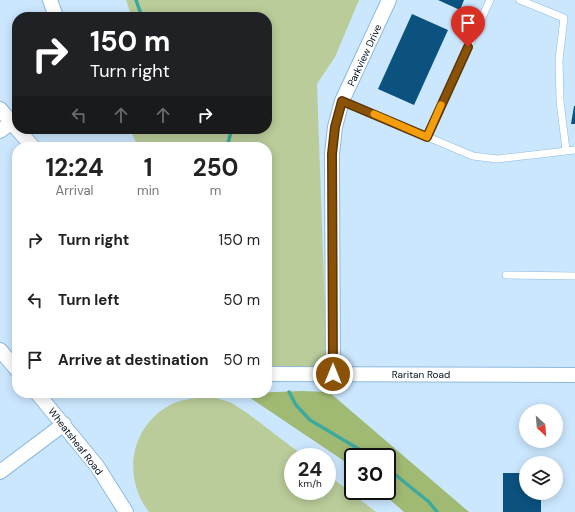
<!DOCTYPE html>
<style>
body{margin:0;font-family:"DM Sans",sans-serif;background:#f6f6f6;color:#222;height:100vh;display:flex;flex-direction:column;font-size:15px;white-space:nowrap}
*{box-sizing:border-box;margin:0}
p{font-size:13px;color:#767676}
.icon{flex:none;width:22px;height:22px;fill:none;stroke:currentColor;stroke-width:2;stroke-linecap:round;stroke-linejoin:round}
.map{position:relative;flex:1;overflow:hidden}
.panel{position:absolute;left:12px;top:142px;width:260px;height:256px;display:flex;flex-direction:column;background:#fff;border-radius:16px;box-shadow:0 2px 10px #0003}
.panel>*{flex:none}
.hud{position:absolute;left:12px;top:12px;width:260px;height:122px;border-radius:16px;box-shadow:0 2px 10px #0003;background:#202124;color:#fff;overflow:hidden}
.needle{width:26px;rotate:154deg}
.controls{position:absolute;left:519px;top:404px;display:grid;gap:8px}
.controls a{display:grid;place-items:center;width:44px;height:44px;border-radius:50%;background:#fff;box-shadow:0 2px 10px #0003;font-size:20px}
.speed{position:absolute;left:284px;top:448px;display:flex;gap:8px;font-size:20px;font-weight:700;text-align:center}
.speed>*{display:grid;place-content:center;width:52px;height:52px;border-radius:50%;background:#fff;box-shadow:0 2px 10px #0003;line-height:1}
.speed small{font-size:10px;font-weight:400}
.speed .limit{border:2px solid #111;border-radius:6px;background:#fff;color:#111}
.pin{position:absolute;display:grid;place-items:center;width:34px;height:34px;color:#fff;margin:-41px -17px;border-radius:50% 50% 50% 0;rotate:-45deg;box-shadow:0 0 4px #0007}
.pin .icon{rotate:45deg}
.me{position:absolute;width:44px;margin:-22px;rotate:0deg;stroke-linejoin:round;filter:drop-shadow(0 0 3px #0008)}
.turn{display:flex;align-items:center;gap:14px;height:84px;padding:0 12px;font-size:18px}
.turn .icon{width:52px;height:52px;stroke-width:2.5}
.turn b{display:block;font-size:28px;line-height:34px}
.lanes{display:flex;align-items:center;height:38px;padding:0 12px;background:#0003;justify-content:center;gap:20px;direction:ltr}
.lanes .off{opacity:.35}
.eta{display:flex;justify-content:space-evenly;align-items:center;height:68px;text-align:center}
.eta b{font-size:24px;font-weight:700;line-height:28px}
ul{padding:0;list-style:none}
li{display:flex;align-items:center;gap:12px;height:60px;padding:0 12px}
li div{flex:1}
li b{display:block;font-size:15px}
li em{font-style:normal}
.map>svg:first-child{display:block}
.green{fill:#b9cc99}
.forest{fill:#a1ba73}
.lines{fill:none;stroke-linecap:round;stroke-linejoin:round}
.stream{stroke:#3eaa9e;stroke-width:3.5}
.building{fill:#0b527f}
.lane-casing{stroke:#8db9df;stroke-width:8}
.street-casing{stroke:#8db9df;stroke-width:16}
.lane{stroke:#fff;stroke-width:7}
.street{stroke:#fff;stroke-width:14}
.route-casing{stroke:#5a3505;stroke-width:10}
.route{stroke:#8a5207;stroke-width:7}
.slow{stroke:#f59e0b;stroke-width:7}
.labels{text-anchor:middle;stroke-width:4;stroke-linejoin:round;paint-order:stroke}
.street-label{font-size:10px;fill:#02121f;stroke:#fff}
</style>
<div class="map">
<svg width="575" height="512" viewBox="0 0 575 512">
<rect width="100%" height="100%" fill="#cbe7fe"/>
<path class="green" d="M126,0H359L335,57L317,84L327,367L267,366V147H138L130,129H267V17H132Z
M213,397L232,403L247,413L305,457H293V491H327V474L376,512H149C122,477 130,427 170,405C183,398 198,398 213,397Z"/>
<path class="forest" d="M302,391L329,392L469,512H404L380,491H387V457H353V467L243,393Z"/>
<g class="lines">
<path class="stream" d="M136,0L142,17
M227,147L231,132V129
M267,354L269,359
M289,392L296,405L310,420L372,457
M387,468L429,502L437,512"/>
</g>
<path class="building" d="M438,0H464L460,10Z
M412,14L448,30L414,105L378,89Z
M574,106H575V124H571Z
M503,473H526V493H541V512H503Z"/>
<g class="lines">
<defs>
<path id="lane" d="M520,0L564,18L559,60L560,101L566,150
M342,101L473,156L497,159L575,150
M427,137L490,0
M506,275L575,276"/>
<path id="street" d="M50,0L56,17
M0,109L17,129
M17,129L33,147
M0,131L17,118
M0,350L17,370
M267,374L575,375
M333,374L332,154L335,127L342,101L389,0
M37,393L97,466L126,512
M0,472L64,424"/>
</defs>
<use href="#lane" class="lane-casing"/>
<use href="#street" class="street-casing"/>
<use href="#lane" class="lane"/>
<use href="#street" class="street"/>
</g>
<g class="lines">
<defs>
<path id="route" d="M333,374L332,154L335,127L342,101L427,137L468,47"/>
</defs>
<use href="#route" class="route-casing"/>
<use href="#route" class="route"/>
<path class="slow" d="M374,114L427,137L441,105"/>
</g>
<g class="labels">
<g class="street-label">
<text transform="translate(364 55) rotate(-65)" y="4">Parkview Drive</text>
<text x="421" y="378">Raritan Road</text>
<text transform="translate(76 441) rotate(52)" y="4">Wheatsheaf Road</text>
</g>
</g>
</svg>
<div class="controls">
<a><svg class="needle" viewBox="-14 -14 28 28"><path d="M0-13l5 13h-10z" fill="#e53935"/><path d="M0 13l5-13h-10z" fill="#767676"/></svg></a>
<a><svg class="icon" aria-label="layers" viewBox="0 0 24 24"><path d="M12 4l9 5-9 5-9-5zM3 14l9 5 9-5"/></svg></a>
</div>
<div class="speed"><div>24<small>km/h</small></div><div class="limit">30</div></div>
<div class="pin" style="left:468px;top:47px;background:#d93025"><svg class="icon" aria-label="arrive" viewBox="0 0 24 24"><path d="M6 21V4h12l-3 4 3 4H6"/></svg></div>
<svg class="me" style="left:333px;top:374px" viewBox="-20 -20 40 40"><circle r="17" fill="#8a5207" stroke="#fff" stroke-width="3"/><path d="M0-11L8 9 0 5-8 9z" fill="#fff"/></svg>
<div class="hud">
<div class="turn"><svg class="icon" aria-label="right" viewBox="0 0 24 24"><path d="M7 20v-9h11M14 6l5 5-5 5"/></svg><div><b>150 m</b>Turn right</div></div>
<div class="lanes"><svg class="icon off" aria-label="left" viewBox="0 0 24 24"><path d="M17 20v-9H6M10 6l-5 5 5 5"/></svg><svg class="icon off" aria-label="ahead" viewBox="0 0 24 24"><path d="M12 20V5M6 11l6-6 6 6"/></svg><svg class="icon off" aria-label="ahead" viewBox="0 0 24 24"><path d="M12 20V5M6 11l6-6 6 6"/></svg><svg class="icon" aria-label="right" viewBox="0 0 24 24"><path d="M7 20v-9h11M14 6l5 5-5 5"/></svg></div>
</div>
<section class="panel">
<div class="eta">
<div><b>12:24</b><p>Arrival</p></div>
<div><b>1</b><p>min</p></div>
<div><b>250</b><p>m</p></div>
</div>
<ul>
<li><svg class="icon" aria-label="right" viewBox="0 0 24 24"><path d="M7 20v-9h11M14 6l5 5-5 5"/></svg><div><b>Turn right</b></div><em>150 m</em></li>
<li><svg class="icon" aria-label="left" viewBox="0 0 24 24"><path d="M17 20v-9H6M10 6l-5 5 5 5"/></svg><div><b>Turn left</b></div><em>50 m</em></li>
<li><svg class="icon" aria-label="arrive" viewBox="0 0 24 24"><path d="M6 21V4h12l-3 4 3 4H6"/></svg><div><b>Arrive at destination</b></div><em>50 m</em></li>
</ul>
</section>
</div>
